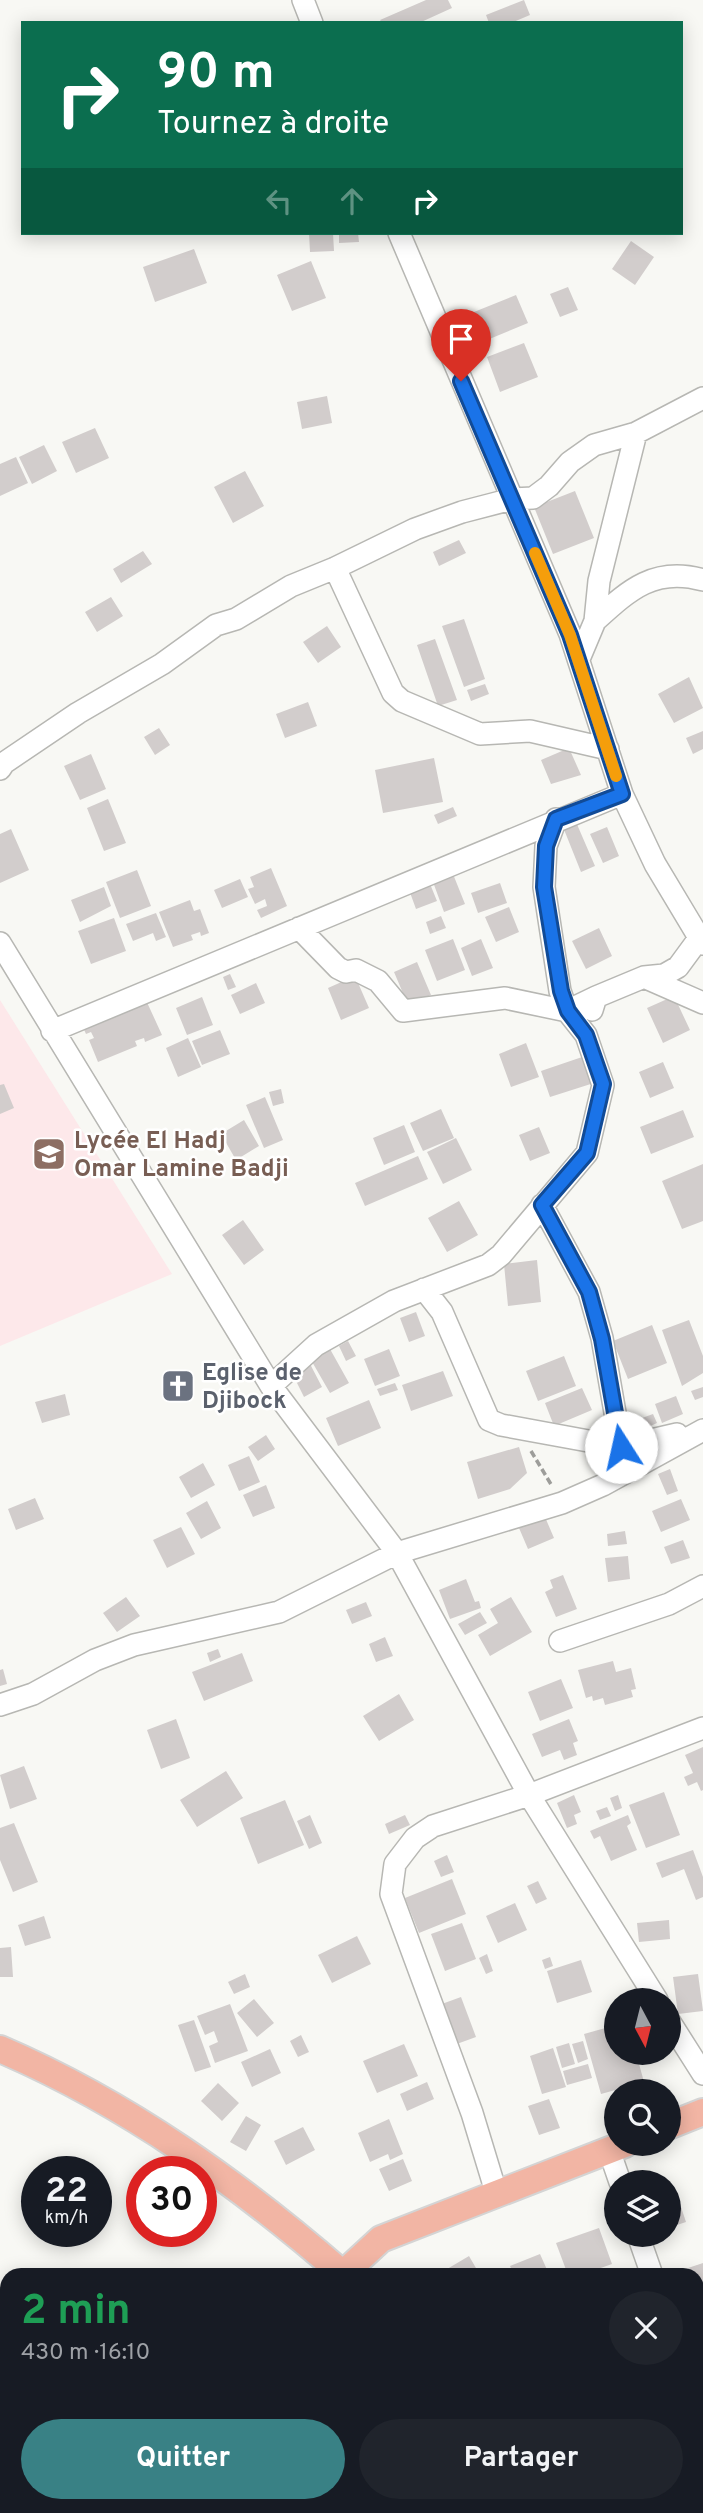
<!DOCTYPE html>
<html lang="fr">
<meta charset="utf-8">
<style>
body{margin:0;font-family:Overpass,sans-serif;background:#20242c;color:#f1f3f6;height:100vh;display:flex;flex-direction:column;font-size:26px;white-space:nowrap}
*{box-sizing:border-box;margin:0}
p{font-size:23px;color:#9ea1a6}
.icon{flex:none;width:38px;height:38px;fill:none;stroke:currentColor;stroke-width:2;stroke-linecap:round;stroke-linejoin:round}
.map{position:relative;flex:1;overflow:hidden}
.side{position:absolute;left:0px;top:2268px;width:704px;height:245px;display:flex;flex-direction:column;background:#171b24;border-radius:21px 21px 0 0;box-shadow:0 4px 18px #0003}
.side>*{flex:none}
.top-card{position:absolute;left:21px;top:21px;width:662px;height:214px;border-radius:0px;box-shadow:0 4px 18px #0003;background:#0b6e4f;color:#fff;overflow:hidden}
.needle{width:46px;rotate:173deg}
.tools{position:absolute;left:604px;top:1988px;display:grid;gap:14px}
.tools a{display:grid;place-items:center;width:77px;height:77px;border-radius:50%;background:#171b24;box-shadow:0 4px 18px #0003;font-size:35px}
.speed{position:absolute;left:21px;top:2156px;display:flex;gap:14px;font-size:35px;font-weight:700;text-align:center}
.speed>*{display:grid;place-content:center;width:91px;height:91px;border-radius:50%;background:#171b24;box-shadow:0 4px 18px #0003;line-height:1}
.speed small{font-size:18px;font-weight:400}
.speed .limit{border:10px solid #d22;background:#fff;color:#111}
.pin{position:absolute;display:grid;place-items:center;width:60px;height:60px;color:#fff;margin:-72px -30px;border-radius:50% 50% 50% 0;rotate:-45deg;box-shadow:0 0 7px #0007}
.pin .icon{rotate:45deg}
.me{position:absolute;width:77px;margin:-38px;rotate:350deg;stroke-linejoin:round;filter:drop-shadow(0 0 5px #0008)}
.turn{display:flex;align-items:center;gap:24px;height:147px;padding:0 21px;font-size:32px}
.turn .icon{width:91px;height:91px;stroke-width:2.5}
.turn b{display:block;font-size:49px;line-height:60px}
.lanes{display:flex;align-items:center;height:66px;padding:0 21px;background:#0003;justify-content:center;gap:35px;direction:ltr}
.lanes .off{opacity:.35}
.round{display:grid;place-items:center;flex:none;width:74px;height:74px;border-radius:37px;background:#20242c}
.headline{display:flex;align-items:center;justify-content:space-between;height:119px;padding:0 21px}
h1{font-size:42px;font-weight:700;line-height:52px;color:#1e9e55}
.action{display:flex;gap:14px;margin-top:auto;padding:14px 21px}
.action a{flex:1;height:80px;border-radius:42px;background:#398185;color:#fff;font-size:28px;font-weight:700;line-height:80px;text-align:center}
.action a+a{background:#20242c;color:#f1f3f6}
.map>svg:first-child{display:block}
.education{fill:#fde8ea}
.building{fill:#d2cdcc}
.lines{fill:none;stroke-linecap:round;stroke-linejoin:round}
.minor-casing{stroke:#b7b7b3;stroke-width:24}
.major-casing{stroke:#d4d4d4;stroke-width:30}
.path{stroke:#9d9d9a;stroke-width:3.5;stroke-dasharray:7 3.5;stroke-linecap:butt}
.minor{stroke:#fff;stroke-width:21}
.major{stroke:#f2b5a4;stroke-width:26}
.route-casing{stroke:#114b97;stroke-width:18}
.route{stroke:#1a73e8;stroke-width:12}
.slow{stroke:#f59e0b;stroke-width:12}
.labels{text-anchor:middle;stroke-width:5;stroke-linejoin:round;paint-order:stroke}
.education-label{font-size:24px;font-weight:bold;fill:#785e54;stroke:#fff;text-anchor:start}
.worship-label{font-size:24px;font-weight:bold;fill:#5b616d;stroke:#fff;text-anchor:start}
</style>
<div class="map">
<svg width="703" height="2513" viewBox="0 0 703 2513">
<rect width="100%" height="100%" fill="#f8f8f4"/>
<path class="education" d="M0,1000L172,1274L0,1346Z"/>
<path class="building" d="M426,0H448L452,8L419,23H382L380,20Z
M524,0L530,15L511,23H489L486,15Z
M309,233H333L334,251L310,252Z
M339,233H358L359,242L339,243Z
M631,241L654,257L635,285L612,269Z
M194,249L207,283L155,302L143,267Z
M311,261L326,298L292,311L277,275Z
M568,287L578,310L560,317L550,294Z
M516,295L528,323L475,345L464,316Z
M524,343L538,377L500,392L487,357Z
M327,396L332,423L302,429L297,402Z
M95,428L109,458L76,473L62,442Z
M44,445L57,471L32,484L19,457Z
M16,457L28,483L0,496V464Z
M245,471L264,506L233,523L214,487Z
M575,491L594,538L553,554L534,507Z
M459,540L466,553L439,566L433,552Z
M143,551L152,564L121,583L113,569Z
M111,597L123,616L97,632L85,612Z
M464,619L485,679L464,687L442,626Z
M327,626L341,647L318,663L303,642Z
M435,639L457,700L438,706L417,645Z
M689,677L703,708L674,723L658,694Z
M485,684L489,694L471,701L467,690Z
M308,702L317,726L285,738L276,714Z
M159,728L170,745L155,755L144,737Z
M703,731V749L693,754L686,738Z
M569,748L581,775L551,784L541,760Z
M91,754L106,789L80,800L64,766Z
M434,758L443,802L383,813L375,770Z
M108,799L126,843L104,851L87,808Z
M453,807L457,816L438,824L434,815Z
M576,822L595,866L581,872L563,827Z
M607,827L619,856L603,863L590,834Z
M11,829L29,870L0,883V834Z
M271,868L287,906L261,918L257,910L267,906L265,899L255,904L248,889L254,887L250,877Z
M137,870L151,906L120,918L106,882Z
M453,874L465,904L444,912L433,882Z
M240,879L248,897L222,908L214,890Z
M428,879L437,901L416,909L408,887Z
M500,883L507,903L478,913L471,893Z
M104,887L111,906L80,922L71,900Z
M190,900L194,911L200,909L209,933L201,936L200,932L191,935L193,940L173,947L159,912Z
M509,907L519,932L496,942L485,917Z
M156,913L166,937L156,941L153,933L133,941L126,924Z
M441,916L446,928L430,934L426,922Z
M114,918L126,951L91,964L78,931Z
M599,928L612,956L586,969L572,941Z
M453,939L465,970L437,981L425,950Z
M481,939L493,968L472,976L461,948Z
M417,962L431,995L408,1005L394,972Z
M230,974L236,987L228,990L223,977Z
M355,976L369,1008L341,1020L328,988Z
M256,983L265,1003L240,1014L231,995Z
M674,996L690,1030L663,1043L647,1008Z
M202,997L213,1025L187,1035L176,1008Z
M145,998L162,1035L145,1042L144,1038L135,1041L137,1046L98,1062L89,1040L94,1038L91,1032L86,1034L82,1025Z
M220,1030L230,1054L202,1065L192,1041Z
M188,1038L201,1067L178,1077L166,1048Z
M526,1043L539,1077L511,1087L499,1054Z
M588,1055L597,1082L550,1097L541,1071Z
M663,1062L674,1088L650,1098L639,1072Z
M4,1084L14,1108L0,1114V1085Z
M281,1089L284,1103L273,1106L269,1092Z
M265,1097L283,1140L264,1148L246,1105Z
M441,1109L454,1138L423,1151L410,1123Z
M683,1110L694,1137L651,1154L640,1127Z
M244,1120L259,1146L236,1160L221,1134Z
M404,1125L415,1152L384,1165L373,1138Z
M539,1127L550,1153L530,1161L519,1135Z
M456,1138L472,1170L443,1184L427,1152Z
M418,1156L428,1179L365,1206L355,1183Z
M703,1164V1221L682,1229L662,1181Z
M459,1201L478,1235L447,1252L428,1218Z
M243,1220L264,1250L244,1265L222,1235Z
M537,1260L541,1302L508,1306L504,1264Z
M416,1312L425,1336L409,1342L400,1318Z
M689,1320L703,1356V1373L682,1386L662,1330Z
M652,1325L667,1363L628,1379L613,1341Z
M348,1341L356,1356L346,1361L339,1346Z
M330,1349L349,1383L330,1393L311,1360Z
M389,1349L400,1376L375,1386L364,1359Z
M564,1356L576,1386L538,1401L526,1371Z
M309,1362L322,1387L304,1397L291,1371Z
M443,1371L453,1396L411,1411L402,1385Z
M395,1383L398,1390L380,1396L377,1389Z
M703,1387V1397L695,1400L691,1391Z
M582,1388L592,1410L554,1426L545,1403Z
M65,1394L70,1415L42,1423L35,1402Z
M676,1396L683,1414L662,1423L655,1404Z
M369,1400L381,1428L338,1446L326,1418Z
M653,1414L657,1423L646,1428L642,1418Z
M266,1435L275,1449L258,1461L248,1447Z
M519,1447L527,1473L510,1489L478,1499L467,1462Z
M249,1456L260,1482L239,1491L228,1465Z
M203,1463L215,1485L191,1498L179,1477Z
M670,1469L678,1491L667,1495L658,1474Z
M266,1485L275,1508L253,1517L243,1495Z
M35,1498L44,1519L16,1530L8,1509Z
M681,1499L690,1520L661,1532L652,1511Z
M207,1501L221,1528L201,1539L186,1513Z
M545,1517L554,1538L528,1549L519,1528Z
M181,1527L195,1554L167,1568L153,1540Z
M625,1531L627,1544L608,1546L607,1534Z
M683,1540L690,1558L671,1564L664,1547Z
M628,1556L630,1579L608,1582L605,1558Z
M563,1575L577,1609L556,1617L545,1592L553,1588L550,1580Z
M466,1579L475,1602L479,1601L481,1608L450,1619L439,1590Z
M126,1597L140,1616L117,1632L103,1613Z
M511,1597L532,1632L490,1656L478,1635L498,1623L490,1609Z
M366,1602L372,1616L352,1624L346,1610Z
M480,1612L487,1623L465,1635L458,1624Z
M385,1637L393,1656L376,1662L369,1644Z
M218,1649L221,1657L210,1662L207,1653Z
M242,1653L253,1681L204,1701L192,1672Z
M613,1661L616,1672L631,1668L636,1689L631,1690L633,1697L605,1705L603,1698L593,1701L592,1696L586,1698L578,1670Z
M3,1669L7,1684L0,1686V1670Z
M561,1679L573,1708L540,1721L528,1692Z
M399,1694L414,1720L379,1741L363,1716Z
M176,1719L190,1758L161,1769L147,1730Z
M569,1719L578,1741L573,1743L577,1755L564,1760L560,1750L542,1757L532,1734Z
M703,1747V1790L701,1791L697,1782L688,1786L684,1777L693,1773L685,1755Z
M24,1766L37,1799L10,1809L0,1775Z
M226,1771L243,1798L197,1827L180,1800Z
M664,1792L680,1835L646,1848L629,1805Z
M574,1795L581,1812L574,1815L577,1824L567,1828L557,1803Z
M618,1795L622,1808L615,1811L610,1798Z
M285,1800L304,1845L258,1864L240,1818Z
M607,1807L611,1816L600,1820L596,1811Z
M310,1815L322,1843L309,1849L297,1821Z
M405,1815L410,1825L389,1834L385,1824Z
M628,1815L631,1823L627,1826L637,1850L611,1861L600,1836L594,1839L590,1831Z
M14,1823L38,1882L13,1892L0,1860V1828Z
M693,1850L703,1877V1897L696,1900L684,1869L662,1878L656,1863Z
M447,1855L454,1872L441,1877L434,1861Z
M452,1879L466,1914L419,1933L405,1898Z
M538,1881L547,1899L536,1904L527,1886Z
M515,1903L527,1930L498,1943L486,1916Z
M44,1916L51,1938L25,1946L18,1925Z
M669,1920L670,1939L639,1942L637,1923Z
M462,1923L476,1959L445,1971L431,1934Z
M357,1936L371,1964L332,1983L318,1955Z
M11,1947L13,1977H0V1948Z
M487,1954L493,1971L486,1974L479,1958Z
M550,1957L553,1966L545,1969L542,1960Z
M581,1960L592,1992L557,2003L547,1971Z
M245,1974L250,1987L234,1994L228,1982Z
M698,1974L703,2011L678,2014L673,1977Z
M461,1997L476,2037L454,2045L439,2005Z
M254,1999L274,2023L257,2037L237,2013Z
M230,2004L248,2051L215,2063L209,2046L218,2042L214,2031L205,2035L197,2016Z
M194,2020L211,2067L195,2072L178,2025Z
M616,2025V2053H636L644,2082L601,2094L584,2034Z
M301,2035L309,2052L298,2057L290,2041Z
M583,2041L588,2059L578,2063L572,2044Z
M569,2043L575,2064L562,2068L556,2047Z
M404,2044L418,2076L377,2093L363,2061Z
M553,2048L566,2087L542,2094L530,2056Z
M270,2049L281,2073L252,2087L241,2062Z
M588,2064L592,2078L567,2085L563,2071Z
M427,2082L434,2099L407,2111L400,2094Z
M218,2083L239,2103L222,2121L201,2101Z
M549,2099L560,2128L539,2135L528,2106Z
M246,2116L261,2125L246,2151L230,2142Z
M389,2119L403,2154L390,2160L388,2154L370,2162L358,2133Z
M303,2127L315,2150L286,2165L274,2141Z
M403,2159L412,2181L389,2191L379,2169Z
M678,2198L686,2222L668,2228V2201Z
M599,2228L612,2264L581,2275H568L556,2243Z
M540,2254L548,2272L514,2275L510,2266Z
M469,2256L480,2275H437Z
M703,2263V2291L696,2293V2275H690L688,2268Z
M696,2496L703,2503V2513H662L660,2510L664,2506H696Z
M355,2506H382L387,2513H350L348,2510Z"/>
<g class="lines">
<defs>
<path id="minor" d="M303,0L312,23
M399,233L570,634L622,794L655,864L703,944
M335,568L393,693L402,701L480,734L530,731L608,749
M595,621C628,591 654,566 703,580
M579,659L595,621L599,581L636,433
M0,769L4,763L78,713L162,664L216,625L236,619L291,586L335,568L415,529L462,512L512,499L533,498L549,486L570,462L594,445L636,433L703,398
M299,928L338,968L346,972L356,970L378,981L403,1011L505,998L567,1011L596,997
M0,943L271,1386L397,1553L529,1795L657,2000
M646,978L703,1003
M592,1010L596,997L644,977L664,975L678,967L700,937
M52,1031L622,794
M542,1205L589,1292L602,1338L621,1447
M424,1289L442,1312L489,1420L501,1425L621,1447L677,1434
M271,1386L316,1345L394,1301L488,1265L501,1255L587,1153L603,1085L586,1035L567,1011L560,991L544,887L546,846L556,819
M560,1641L669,1604L703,1586
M0,1705L33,1694L95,1660L134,1645L279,1612L397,1553L562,1503L603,1485L703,1430
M668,2019L703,2074
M609,2150L620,2182
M496,2192L472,2113L391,1894L395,1864L415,1838L433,1826L529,1795L703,1728
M638,2235L652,2275
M696,2352L703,2350
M696,2396L703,2412"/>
<path id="major" d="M0,2049C128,2104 239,2184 344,2275
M668,2126L703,2112
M343,2274L381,2239L625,2144
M582,2506L589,2513"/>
</defs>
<use href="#minor" class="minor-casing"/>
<use href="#major" class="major-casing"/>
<path class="path" d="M531,1451L552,1486"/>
<use href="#minor" class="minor"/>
<use href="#major" class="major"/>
</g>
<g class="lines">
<defs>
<path id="route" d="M461,381L570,635L622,794L556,819L546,846L544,887L561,991L568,1011L586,1035L603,1084L587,1153L542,1205L589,1292L602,1339L621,1447"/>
</defs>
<use href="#route" class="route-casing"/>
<use href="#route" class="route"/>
<path class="slow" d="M535,553L570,635L616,776"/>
</g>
<defs>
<symbol id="school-square" viewBox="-11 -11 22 22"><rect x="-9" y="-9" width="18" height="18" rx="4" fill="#8d6e63" stroke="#fff"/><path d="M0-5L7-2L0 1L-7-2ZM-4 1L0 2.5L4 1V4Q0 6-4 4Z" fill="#fff"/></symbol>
<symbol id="church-square" viewBox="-11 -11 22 22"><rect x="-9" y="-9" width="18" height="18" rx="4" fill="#6b7280" stroke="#fff"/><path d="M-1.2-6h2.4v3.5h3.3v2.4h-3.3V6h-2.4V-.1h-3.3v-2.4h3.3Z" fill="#fff"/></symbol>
</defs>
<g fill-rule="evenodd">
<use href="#school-square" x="30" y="1135" width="38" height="38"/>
<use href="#church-square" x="159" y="1367" width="38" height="38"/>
</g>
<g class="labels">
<g class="education-label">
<text x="74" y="1148">Lycée El Hadj<tspan x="74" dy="28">Omar Lamine Badji</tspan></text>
</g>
<g class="worship-label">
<text x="202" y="1380">Eglise de<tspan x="202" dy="28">Djibock</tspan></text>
</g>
</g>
</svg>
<div class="tools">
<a><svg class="needle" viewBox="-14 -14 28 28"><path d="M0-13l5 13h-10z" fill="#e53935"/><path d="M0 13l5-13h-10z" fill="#9ea1a6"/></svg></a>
<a><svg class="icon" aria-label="search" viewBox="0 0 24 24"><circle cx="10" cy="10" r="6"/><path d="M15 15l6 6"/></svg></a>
<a><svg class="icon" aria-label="layers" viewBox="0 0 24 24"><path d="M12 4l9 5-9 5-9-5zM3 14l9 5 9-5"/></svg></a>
</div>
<div class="speed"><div>22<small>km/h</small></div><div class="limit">30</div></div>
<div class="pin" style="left:461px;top:381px;background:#d93025"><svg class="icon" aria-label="arrive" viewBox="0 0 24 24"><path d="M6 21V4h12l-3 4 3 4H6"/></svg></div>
<svg class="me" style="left:621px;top:1447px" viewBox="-20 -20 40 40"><circle r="19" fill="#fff"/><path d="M0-13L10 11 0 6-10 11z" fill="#1a73e8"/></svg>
<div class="top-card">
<div class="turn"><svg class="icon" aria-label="right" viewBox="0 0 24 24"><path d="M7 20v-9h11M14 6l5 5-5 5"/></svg><div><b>90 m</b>Tournez à droite</div></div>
<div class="lanes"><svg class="icon off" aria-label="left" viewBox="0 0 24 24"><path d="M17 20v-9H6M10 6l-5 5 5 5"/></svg><svg class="icon off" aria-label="ahead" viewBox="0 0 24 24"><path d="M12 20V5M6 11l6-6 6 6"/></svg><svg class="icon" aria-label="right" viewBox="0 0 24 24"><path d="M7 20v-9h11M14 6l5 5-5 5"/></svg></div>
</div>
<section class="side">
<div class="headline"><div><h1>2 min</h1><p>430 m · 16:10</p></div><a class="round"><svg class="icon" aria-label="close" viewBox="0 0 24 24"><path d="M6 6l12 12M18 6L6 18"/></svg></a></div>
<div class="action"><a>Quitter</a><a>Partager</a></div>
</section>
</div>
